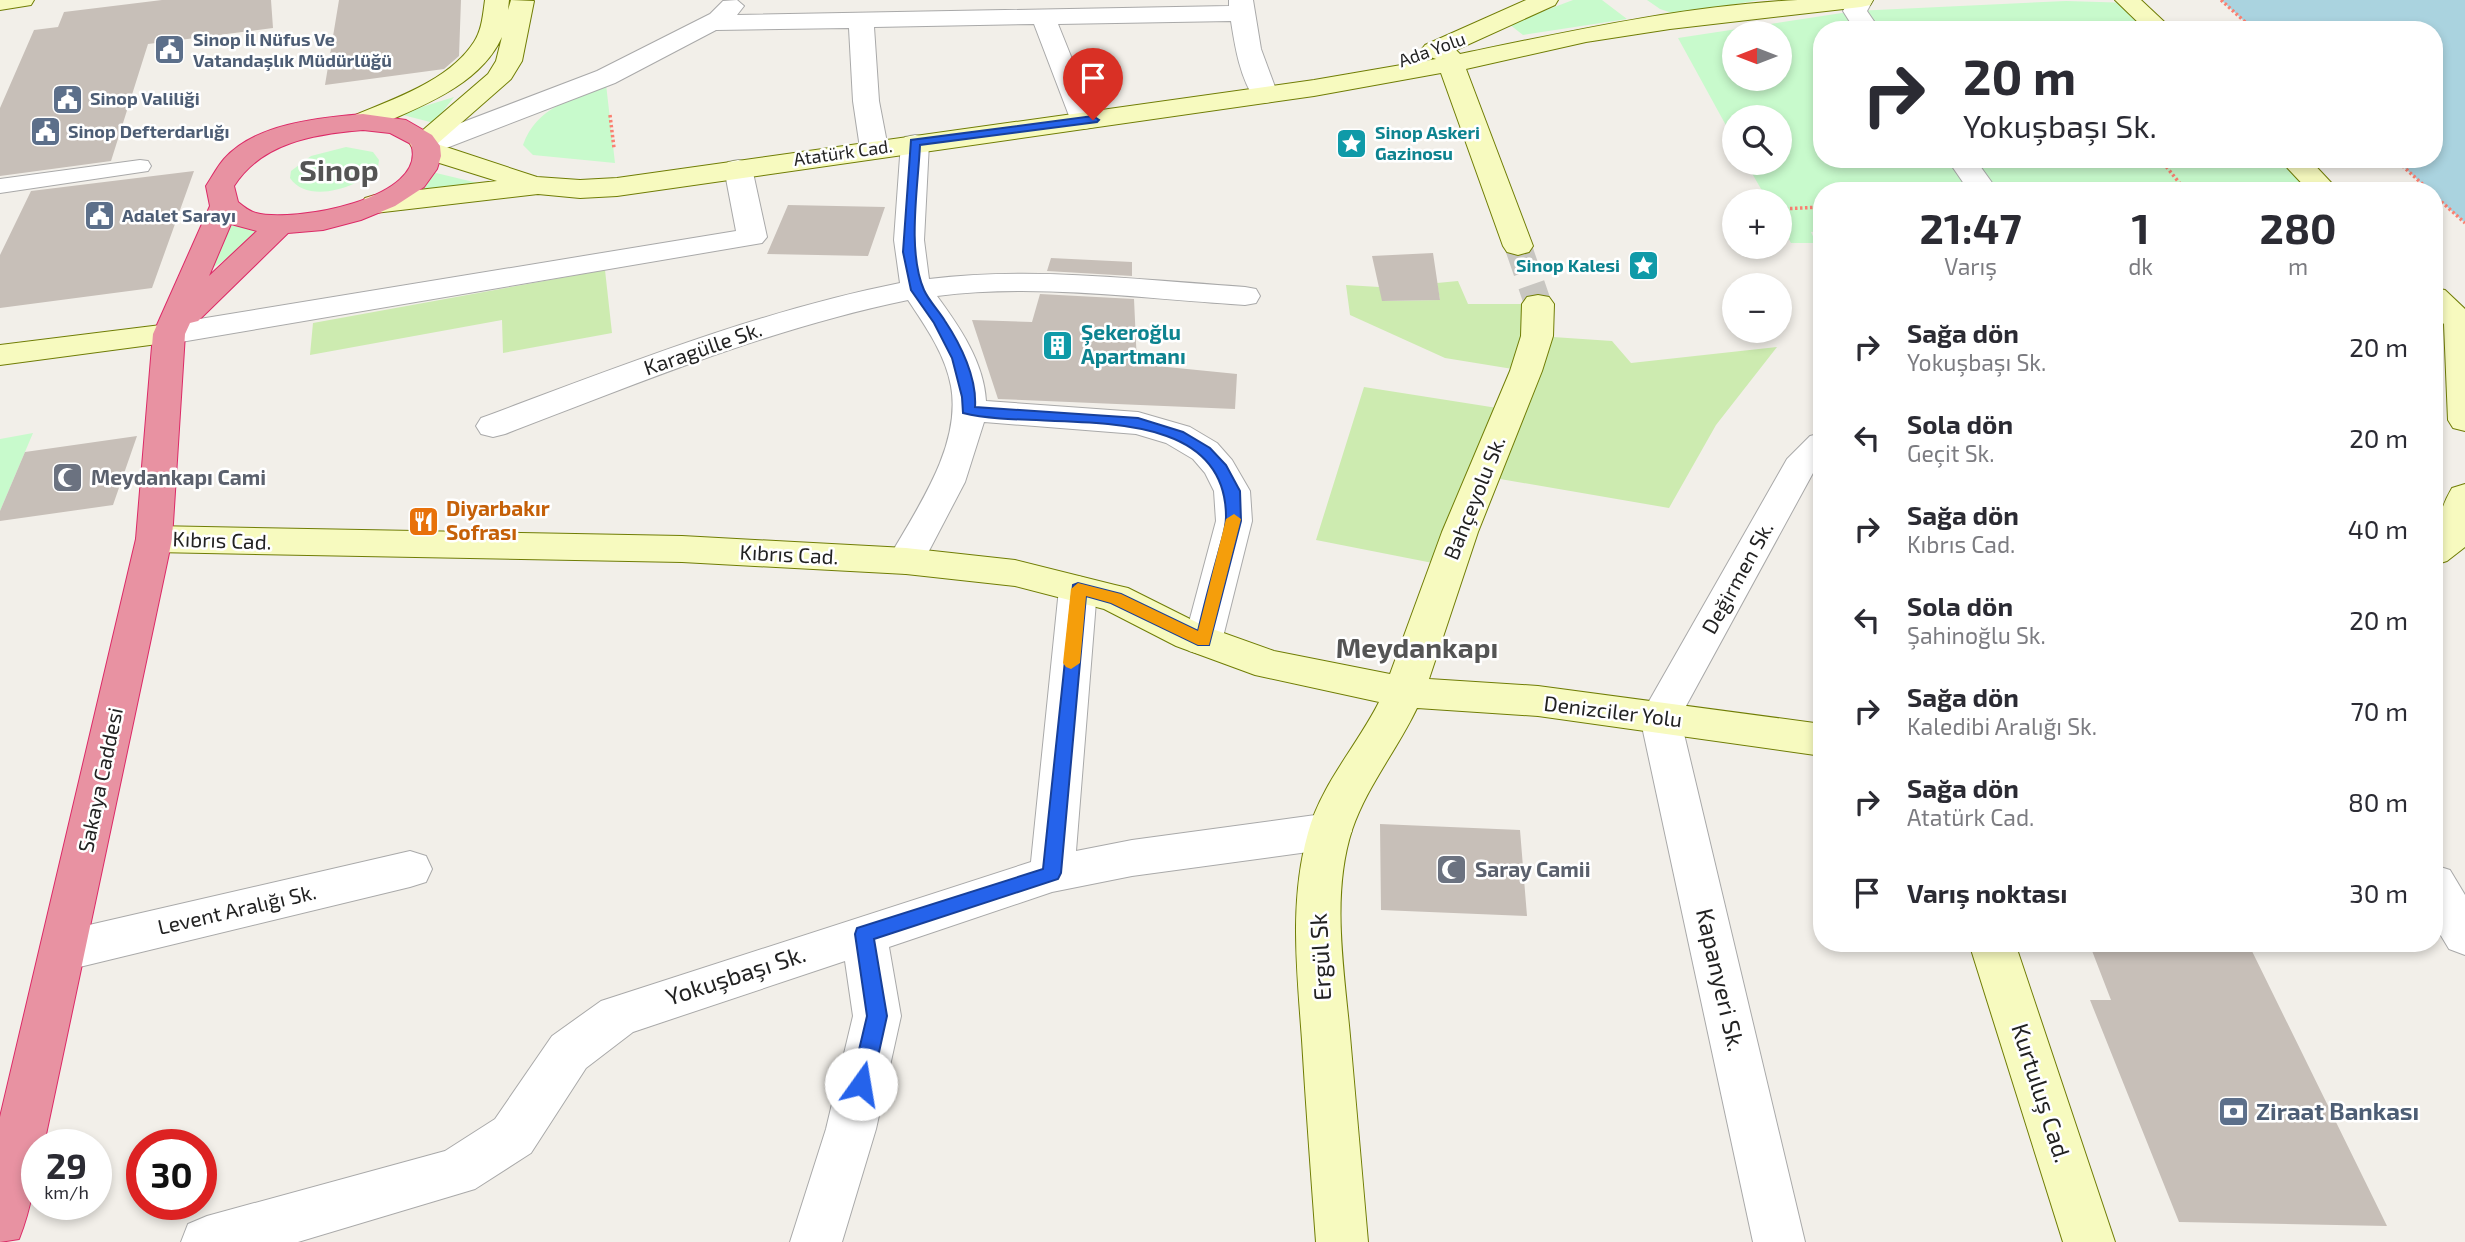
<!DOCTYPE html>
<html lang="tr">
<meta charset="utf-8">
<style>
body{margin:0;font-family:"Exo 2",sans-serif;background:#f2f2f3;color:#2b2b33;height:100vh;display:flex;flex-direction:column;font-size:26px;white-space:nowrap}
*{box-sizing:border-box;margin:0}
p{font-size:23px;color:#7c7c81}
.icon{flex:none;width:38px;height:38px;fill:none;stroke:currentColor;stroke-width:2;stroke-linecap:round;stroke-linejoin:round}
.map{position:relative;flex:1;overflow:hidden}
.drawer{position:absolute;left:1813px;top:182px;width:630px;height:770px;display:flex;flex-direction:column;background:#fff;border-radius:28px;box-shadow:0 4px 10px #0003}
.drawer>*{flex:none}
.banner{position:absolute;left:1813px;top:21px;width:630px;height:147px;border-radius:28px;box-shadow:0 4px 10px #0003;background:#fff;color:#2b2b33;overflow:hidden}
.needle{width:46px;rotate:270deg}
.buttons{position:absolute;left:1722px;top:21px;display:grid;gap:14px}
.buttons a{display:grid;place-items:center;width:70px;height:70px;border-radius:50%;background:#fff;box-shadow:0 4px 10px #0003;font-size:35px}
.speed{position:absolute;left:21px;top:1129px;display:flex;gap:14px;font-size:35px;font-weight:700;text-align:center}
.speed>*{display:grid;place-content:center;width:91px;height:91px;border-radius:50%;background:#fff;box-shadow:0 4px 10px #0003;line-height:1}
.speed small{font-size:18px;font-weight:400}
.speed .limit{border:10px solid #d22;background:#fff;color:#111}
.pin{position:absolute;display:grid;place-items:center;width:60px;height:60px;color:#fff;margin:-72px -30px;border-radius:50% 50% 50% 0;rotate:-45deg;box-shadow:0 0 7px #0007}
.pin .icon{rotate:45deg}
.me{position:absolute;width:77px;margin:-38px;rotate:13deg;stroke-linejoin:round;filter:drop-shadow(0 0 5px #0008)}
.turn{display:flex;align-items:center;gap:24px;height:147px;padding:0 35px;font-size:32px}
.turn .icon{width:91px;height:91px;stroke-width:2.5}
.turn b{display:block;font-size:49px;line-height:60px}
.eta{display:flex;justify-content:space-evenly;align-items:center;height:119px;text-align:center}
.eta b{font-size:42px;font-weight:700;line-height:49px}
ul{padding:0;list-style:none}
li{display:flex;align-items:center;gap:21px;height:91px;padding:0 35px}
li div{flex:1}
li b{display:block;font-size:26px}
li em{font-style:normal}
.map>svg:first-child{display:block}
.grass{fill:#cdebb0}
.park{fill:#c8facc;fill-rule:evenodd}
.water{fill:#aad3df}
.building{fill:#c7bfb8}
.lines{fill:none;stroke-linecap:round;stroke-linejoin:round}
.secondary-tunnel{stroke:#c8c6c1;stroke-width:27;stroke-dasharray:27 14;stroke-linecap:butt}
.lane-casing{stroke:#a9a9a9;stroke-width:2}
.street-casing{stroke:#a9a9a9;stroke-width:2}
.secondary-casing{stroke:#707d05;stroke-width:2}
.highway-casing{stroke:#dc2a67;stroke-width:2}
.path{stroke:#fa8072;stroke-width:3.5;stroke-dasharray:2.5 2.5;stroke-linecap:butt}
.lane{fill:#fff;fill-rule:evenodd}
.street{fill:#fff;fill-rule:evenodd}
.secondary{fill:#f7fabf;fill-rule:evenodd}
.highway{fill:#e892a2;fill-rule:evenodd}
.route{fill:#2563eb;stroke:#184099;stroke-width:2}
.slow{fill:#f59e0b}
.labels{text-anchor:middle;stroke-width:5;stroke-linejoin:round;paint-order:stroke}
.far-service-label{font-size:18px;font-weight:bold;fill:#4e5e75;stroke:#fff;text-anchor:start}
.far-street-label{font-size:18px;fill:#222;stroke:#fff}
.far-culture-label{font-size:18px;font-weight:bold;fill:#0d838f;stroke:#fff;text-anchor:start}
.culture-label{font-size:21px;font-weight:bold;fill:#0d838f;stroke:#fff;text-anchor:start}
.street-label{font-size:21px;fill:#222;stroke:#fff}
.worship-label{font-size:21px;font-weight:bold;fill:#5b616d;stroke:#fff;text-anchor:start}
.food-label{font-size:21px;font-weight:bold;fill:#c56008;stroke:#fff;text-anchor:start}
.near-street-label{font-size:24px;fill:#222;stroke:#fff}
.near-service-label{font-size:24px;font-weight:bold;fill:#4e5e75;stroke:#fff;text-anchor:start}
.district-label{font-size:28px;font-weight:bold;fill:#555;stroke:#fff}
.far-town-label{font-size:30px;font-weight:bold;fill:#555;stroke:#fff}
</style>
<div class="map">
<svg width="2465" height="1242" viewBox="0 0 2465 1242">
<rect width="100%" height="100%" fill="#f2efe9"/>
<path class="grass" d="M605,270L612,333L503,353L502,320L310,355L313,323Z
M1458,281L1468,304H1538V336L1612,341L1631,363L1777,347L1716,425L1669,508L1483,476L1448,566L1316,540L1364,387L1510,410L1525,371L1445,358L1350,315L1346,285L1379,287L1385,301L1440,300L1437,283Z"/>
<path class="park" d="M1573,0H1602L1627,19L1523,35L1509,24Z
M1647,0H1760L1675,14L1660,9Z
M2066,1L2132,3L2160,30H1822V159H2293L2325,191H1822V231L1811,232L1816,243H1791L1780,223V201H1768L1746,163H1780V117H1734V140L1678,38L1855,11ZM1734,33H1780V79H1734Z
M606,84L615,163L533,155L523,145C537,106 572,100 606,84Z
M454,97L434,123L399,114Z
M346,147L373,152L379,160L378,167C361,187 308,205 290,178L291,171L311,156Z
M432,172L486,185L397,200Z
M231,225L267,232L211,269Z
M33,433L0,511V439Z"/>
<path class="water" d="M2221,0H2465V223L2434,195V191H2430L2395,159H2434V30H2254Z"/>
<path class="building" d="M162,0H271L273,28L148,44L111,161L0,176V108L34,30L58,27L64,12Z
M339,0H461L459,56L444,69L325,85Z
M194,171L152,288L0,308V255L31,191Z
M788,205L885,207L868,256L767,254Z
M1433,253L1440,300L1382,301L1372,256Z
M1051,258L1132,262V276L1047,271Z
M1040,294L1134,299L1137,364L1237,374L1235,409L998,399L972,320L1032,322Z
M137,436L113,505L0,521V511L25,452Z
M1380,824L1520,830L1527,916L1381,910Z
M2089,943H2248L2387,1226L2179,1222L2090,1000H2111Z"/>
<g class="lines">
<path class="secondary-tunnel" d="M1518,246L1538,304"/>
<defs>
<path id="lane" d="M140,160L148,161L151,166L148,171L0,193V179Z"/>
<path id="street" d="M737,0L744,6L737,15L1229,6V0H1253L1261,49L1278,95L1274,101L1265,103L1256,101C1240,78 1235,47 1231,21L1058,24L1097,121L1094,127L1084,129L1074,127L1071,121L1034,24L874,27L879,101L888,148L884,154L874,156L864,154L860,148L853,101L849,28L716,30L615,83L436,152L426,154L416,152L412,146L416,140L597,71L710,14L723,1Z
M1849,0H1873L1867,11L1880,30H1855L1843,11Z
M915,135L925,137L929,143L924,240L929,279C1034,266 1140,280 1245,287L1256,289L1260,296L1256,303L1245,305C1143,299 1039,283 937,296C959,326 984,362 986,401L1138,412L1190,427L1217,443L1232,460L1250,491L1252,521L1222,641L1217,651L1203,655L1189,651L1184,641L1216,521L1214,491L1205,473L1193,459L1166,443L1136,434L984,422L965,482L919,570L906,574L893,570L887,561C915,511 962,447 951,386C945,354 926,327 908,300C768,329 638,383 505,434L493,437L481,434L476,426L481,418C619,367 755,312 900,283L894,240L901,143L905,137Z
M1947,159H1975L1998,191H1969Z
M738,160L748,162L752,168L767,237L762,243L169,344L158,341L153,334L158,327L169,324L736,231L724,168L728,162Z
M1822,433V464L1813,473L1680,717L1805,1242H1753L1640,717L1787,459L1810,436Z
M1078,576L1091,580L1097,589L1076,851L1132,840L1330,813L1345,819L1352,831L1345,843L1330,849L1132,876L1052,892L889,947L901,1016L876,1129L842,1242H790L826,1129L853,1016L845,961L633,1032L586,1068L531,1153L475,1189L298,1242H181L188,1224L207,1216L445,1151L495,1119L552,1036L601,1001L1031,862L1059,589L1065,580Z
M410,851L426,856L432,869L426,882L410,887L63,971L47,965L40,951L47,937L63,931Z
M2434,865L2450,870L2465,895V955L2449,949L2434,924Z"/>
<path id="secondary" d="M0,0H34L31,5L0,10Z
M485,0H509L508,10L511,0L534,1L522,61L511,79L437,144L537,177L580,180L617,178L1314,80L1436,59L1425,55L1421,50L1425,45L1526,0H1558L1555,5L1456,50L1460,54C1571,31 1684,6 1798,0C1823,0 1848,0 1873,0L1870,5L1861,7L1670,29L1586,42L1466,69L1533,246L1529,252L1518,255L1507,252L1503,246L1441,73L1314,96L617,196L580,198L538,194L375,213L365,210L361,204L365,198L375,195L497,181L417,156L409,142L488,74L496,61L502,37C479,87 418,107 373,128L363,130L353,128L350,122L353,116C393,99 449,81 474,42C482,30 483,14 485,0Z
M2115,0H2141L2173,30H2146Z
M2279,159H2309L2339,191H2309Z
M2434,288L2445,290L2465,309V431L2453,428L2448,420L2444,324L2434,315Z
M1538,295L1549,297L1554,304L1553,336L1542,371L1478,532L1429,679L1538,686L1822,724V756L1538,716L1417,708C1397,750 1367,786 1352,830C1331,895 1344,969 1350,1036C1356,1104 1362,1173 1368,1242H1316C1311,1175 1306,1107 1302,1040C1297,970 1289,901 1308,833C1321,784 1357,746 1379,702L1255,675L1176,646L1104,609L1015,586L906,574L682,562L154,552L141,548L136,539L141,530L154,526L682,536L906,548L1015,560L1115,585L1128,588L1204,626L1274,651L1390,674L1442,532L1510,371L1521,336L1522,304L1527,297Z
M169,324L180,327L185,334L180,341L0,365V345Z
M2465,484V547L2447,561L2434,565C2434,538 2438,511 2452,488Z
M1969,943H2015L2115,1242H2063Z"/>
<path id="highway" d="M363,114L406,120L432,135L440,146L441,156L437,169L424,187L395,206L361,220L323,230L288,233L198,321L190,323L185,334L172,539L44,1144H37C37,1178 31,1208 19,1239L0,1242V1117L136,539L153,334L210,206L206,186C212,177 217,167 224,159C256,123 319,118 363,114ZM363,130L390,133L411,144C430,199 292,223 256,213C249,211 244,207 238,202L234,186C262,142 315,134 363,130ZM231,224L257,231L209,276Z"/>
</defs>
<use href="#lane" class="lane-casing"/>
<use href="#street" class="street-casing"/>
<use href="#secondary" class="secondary-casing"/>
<use href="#highway" class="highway-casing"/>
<path class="path" d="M2221,0L2254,30
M610,115L614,148
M2160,159L2186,191
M2395,159L2430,191
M2434,195L2465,223
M1780,209L1822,207"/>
<use href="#lane" class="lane"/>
<use href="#street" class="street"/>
<use href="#secondary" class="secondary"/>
<use href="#highway" class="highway"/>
</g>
<path class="route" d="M1093,116L1099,120L1097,122L920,145C918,188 907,251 924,290C929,301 939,311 945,321C961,345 977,378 975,407L1138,418L1183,432L1210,448L1226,465L1240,491L1241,521L1209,645H1198L1111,603L1086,596L1061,873L1058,879L874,939L887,1016L872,1084L869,1090L861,1093L854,1090L851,1084L867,1016L855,934L857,928L1043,869L1073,585L1078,583L1121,594L1198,631C1204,605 1211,579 1218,554C1221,542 1226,529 1226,517C1226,393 1041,433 963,413L962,397L952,358L934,323L911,290L903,252L911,140Z"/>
<path class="slow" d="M1234,514L1241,519L1209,645H1198L1111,603L1086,596L1080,663L1071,669L1066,667L1063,663L1071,589L1078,583L1121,594L1198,631L1226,519Z"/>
<defs>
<symbol id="civic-square" viewBox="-11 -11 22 22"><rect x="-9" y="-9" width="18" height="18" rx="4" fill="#5c6f8a" stroke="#fff"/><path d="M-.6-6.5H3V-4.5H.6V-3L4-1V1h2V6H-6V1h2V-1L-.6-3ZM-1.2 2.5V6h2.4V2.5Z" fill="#fff"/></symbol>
<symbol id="sight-square" viewBox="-11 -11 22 22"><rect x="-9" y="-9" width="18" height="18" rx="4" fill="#0f9aa8" stroke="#fff"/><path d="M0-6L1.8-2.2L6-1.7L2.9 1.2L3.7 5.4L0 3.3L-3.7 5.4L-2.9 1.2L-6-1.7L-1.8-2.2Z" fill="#fff"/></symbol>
<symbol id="building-square" viewBox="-11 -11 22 22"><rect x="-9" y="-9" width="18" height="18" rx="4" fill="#0f9aa8" stroke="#fff"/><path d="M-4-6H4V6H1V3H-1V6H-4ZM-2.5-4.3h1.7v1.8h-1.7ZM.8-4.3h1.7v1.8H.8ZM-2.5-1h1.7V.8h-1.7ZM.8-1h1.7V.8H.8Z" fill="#fff"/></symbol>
<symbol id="mosque-square" viewBox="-11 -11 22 22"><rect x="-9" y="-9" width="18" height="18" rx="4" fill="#6b7280" stroke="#fff"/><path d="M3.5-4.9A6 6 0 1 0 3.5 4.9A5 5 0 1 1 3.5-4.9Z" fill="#fff"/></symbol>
<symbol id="restaurant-square" viewBox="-11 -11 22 22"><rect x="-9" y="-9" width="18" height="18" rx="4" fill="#e8710a" stroke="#fff"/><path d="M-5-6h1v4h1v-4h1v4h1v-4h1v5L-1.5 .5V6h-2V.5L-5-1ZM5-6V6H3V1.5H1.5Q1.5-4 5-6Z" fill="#fff"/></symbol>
<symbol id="bank-square" viewBox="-11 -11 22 22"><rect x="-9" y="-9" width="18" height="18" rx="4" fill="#5c6f8a" stroke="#fff"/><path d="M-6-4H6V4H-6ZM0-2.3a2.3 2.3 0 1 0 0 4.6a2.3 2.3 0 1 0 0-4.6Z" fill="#fff"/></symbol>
</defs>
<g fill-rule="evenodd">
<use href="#civic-square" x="152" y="32" width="35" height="35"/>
<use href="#civic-square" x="50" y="82" width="35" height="35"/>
<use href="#civic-square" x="28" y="114" width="35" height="35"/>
<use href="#sight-square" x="1334" y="126" width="35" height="35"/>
<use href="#civic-square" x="82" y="198" width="35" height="35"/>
<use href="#sight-square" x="1626" y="248" width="35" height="35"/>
<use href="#building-square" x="1040" y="328" width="35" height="35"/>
<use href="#mosque-square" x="50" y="460" width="35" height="35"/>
<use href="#restaurant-square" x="406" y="504" width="35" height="35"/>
<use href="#mosque-square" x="1434" y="852" width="35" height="35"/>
<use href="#bank-square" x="2216" y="1094" width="35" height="35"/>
</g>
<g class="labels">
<g class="far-service-label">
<text x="193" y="46">Sinop İl Nüfus Ve<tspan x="193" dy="21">Vatandaşlık Müdürlüğü</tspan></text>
<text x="90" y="105">Sinop Valiliği</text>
<text x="68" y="138">Sinop Defterdarlığı</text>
<text x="122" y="222">Adalet Sarayı</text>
</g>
<g class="far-street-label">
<text transform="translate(1432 50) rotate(-20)" y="6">Ada Yolu</text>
<text transform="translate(843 153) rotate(-8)" y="6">Atatürk Cad.</text>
</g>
<g class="far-culture-label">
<text x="1375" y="139">Sinop Askeri<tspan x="1375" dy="21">Gazinosu</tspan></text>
<text x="1620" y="272" text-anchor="end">Sinop Kalesi</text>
</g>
<g class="culture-label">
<text x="1081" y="340">Şekeroğlu<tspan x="1081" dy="24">Apartmanı</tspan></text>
</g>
<g class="street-label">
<text transform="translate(703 349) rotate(-19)" y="7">Karagülle Sk.</text>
<text transform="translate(1475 498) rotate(-68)" y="7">Bahçeyolu Sk.</text>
<text transform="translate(222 541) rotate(2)" y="7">Kıbrıs Cad.</text>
<text transform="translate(789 555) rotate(3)" y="7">Kıbrıs Cad.</text>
<text transform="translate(1738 578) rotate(-61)" y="7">Değirmen Sk.</text>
<text transform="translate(1613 712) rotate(7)" y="7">Denizciler Yolu</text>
<text transform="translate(101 780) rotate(-78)" y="7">Sakaya Caddesi</text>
<text transform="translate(237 910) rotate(-13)" y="7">Levent Aralığı Sk.</text>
</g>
<g class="worship-label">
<text x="91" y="485">Meydankapı Cami</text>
<text x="1475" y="877">Saray Camii</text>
</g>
<g class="food-label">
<text x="446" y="516">Diyarbakır<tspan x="446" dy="24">Sofrası</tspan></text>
</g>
<g class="near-street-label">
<text transform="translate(1321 957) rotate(-93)" y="8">Ergül Sk</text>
<text transform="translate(736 976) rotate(-18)" y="8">Yokuşbaşı Sk.</text>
<text transform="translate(1720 980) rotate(77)" y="8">Kapanyeri Sk.</text>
<text transform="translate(2041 1093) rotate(72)" y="8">Kurtuluş Cad.</text>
</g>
<g class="near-service-label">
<text x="2256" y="1120">Ziraat Bankası</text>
</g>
<g class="district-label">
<text x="1417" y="658">Meydankapı</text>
</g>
<g class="far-town-label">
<text x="339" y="181">Sinop</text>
</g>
</g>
</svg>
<div class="buttons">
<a><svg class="needle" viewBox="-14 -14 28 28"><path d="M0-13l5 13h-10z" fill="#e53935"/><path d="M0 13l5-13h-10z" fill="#7c7c81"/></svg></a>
<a><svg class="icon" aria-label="search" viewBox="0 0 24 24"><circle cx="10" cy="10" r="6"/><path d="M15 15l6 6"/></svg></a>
<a>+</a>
<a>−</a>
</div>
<div class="speed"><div>29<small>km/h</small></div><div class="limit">30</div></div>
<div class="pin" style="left:1093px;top:120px;background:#d93025"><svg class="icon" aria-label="arrive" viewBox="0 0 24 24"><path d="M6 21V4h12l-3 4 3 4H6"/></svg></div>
<svg class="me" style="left:861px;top:1084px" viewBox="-20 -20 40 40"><circle r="19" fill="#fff"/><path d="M0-13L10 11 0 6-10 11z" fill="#2563eb"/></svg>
<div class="banner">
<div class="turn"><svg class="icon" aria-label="right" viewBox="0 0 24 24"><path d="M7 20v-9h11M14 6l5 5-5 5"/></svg><div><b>20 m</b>Yokuşbaşı Sk.</div></div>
</div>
<section class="drawer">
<div class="eta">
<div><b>21:47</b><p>Varış</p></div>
<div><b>1</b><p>dk</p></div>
<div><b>280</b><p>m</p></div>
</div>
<ul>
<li><svg class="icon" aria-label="right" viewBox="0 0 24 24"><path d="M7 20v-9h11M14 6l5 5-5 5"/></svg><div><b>Sağa dön</b><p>Yokuşbaşı Sk.</p></div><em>20 m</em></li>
<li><svg class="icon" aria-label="left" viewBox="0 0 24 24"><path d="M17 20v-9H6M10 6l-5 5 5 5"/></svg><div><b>Sola dön</b><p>Geçit Sk.</p></div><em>20 m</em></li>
<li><svg class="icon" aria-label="right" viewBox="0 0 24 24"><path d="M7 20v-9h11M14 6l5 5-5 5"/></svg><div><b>Sağa dön</b><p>Kıbrıs Cad.</p></div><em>40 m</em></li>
<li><svg class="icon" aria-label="left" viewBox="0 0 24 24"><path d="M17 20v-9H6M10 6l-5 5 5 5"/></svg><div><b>Sola dön</b><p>Şahinoğlu Sk.</p></div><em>20 m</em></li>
<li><svg class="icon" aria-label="right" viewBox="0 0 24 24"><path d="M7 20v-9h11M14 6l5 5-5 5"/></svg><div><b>Sağa dön</b><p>Kaledibi Aralığı Sk.</p></div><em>70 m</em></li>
<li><svg class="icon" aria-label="right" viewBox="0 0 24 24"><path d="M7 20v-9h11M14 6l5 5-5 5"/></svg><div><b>Sağa dön</b><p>Atatürk Cad.</p></div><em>80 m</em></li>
<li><svg class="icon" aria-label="arrive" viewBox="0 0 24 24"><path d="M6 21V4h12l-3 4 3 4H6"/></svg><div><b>Varış noktası</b></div><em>30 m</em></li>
</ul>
</section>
</div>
